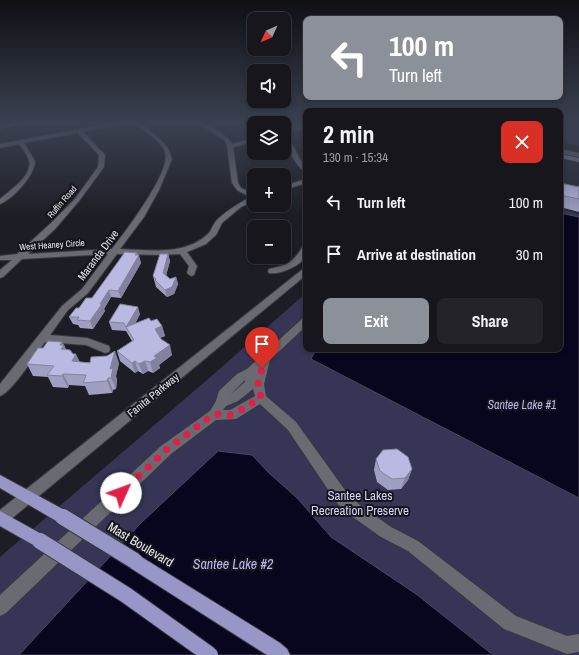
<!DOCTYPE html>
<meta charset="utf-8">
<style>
body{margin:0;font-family:"Archivo Narrow",sans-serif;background:#232329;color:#f1f3f6;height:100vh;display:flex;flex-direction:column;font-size:15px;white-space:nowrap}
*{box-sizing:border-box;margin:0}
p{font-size:13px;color:#9e9fa3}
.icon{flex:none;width:22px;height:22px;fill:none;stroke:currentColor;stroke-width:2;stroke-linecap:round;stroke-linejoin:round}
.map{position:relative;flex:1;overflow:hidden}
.panel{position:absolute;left:303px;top:108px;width:260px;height:244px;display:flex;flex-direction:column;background:#16161c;border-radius:8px;box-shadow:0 2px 6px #0003,0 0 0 1px #35353b}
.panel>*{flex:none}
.banner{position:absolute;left:303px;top:16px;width:260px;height:84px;border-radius:8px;box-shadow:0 2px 6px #0003,0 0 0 1px #35353b;background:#8c9099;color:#fff;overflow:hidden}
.needle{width:26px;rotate:225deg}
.tools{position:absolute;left:247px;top:12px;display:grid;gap:8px}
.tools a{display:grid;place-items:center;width:44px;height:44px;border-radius:8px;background:#16161c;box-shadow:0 2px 6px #0003,0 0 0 1px #35353b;font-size:20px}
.pin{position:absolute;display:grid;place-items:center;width:34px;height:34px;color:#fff;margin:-41px -17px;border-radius:50% 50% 50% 0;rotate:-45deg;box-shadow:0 0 4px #0007}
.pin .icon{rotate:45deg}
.me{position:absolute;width:44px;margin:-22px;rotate:47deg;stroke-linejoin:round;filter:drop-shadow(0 0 3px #0008)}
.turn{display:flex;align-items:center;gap:14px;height:84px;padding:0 20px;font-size:18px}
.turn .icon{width:52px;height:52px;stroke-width:2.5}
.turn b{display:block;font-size:28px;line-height:34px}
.round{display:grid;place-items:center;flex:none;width:42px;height:42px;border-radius:8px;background:#232329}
.overview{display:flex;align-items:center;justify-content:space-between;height:68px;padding:0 20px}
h1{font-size:24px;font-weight:800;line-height:30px}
.primary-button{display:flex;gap:8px;margin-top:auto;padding:8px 20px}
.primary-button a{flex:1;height:46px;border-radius:8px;background:#8c9099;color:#fff;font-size:16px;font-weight:800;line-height:46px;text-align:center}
.primary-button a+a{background:#232329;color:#f1f3f6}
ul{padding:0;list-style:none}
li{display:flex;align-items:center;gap:12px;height:52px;padding:0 20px}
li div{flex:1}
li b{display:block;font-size:15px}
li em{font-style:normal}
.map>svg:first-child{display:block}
.built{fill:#282935}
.green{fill:#363555}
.water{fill:#08051f;stroke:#4a485c}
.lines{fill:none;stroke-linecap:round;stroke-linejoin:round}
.minor-casing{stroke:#39393e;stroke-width:2}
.tertiary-casing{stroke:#39393e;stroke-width:2}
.secondary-casing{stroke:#39393e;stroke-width:2}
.primary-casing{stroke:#39393e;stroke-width:2}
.minor{fill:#6a6a73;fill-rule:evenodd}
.tertiary{fill:#6a6a73;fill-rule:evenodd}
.secondary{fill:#80809d;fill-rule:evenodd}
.primary{fill:#9796c6;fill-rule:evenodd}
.primary-bridge-casing{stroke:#39393e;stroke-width:18;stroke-linecap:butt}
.primary-bridge{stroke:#9796c6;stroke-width:16}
.wall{fill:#9f9fc2}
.shaded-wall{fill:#82829e}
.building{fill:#b9b9e1;stroke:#82829e}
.route{stroke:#e11d48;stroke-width:7;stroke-dasharray:0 12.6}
.labels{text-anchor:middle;stroke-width:4;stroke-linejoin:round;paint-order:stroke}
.far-street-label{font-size:9px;fill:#e5e5ea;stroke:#14141b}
.street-label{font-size:11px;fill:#e5e5ea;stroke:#14141b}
.water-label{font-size:12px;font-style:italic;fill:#b7b7f4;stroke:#14141b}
.near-park-label{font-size:13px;fill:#d2d3f8;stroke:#14141b}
.near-street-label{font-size:13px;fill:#e5e5ea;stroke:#14141b}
.near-water-label{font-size:14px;font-style:italic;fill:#b7b7f4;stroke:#14141b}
</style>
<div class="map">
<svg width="579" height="655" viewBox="0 0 579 655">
<rect width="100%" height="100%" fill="#1d1e25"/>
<path class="built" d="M560,160L579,164V214L560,209Z"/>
<path class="green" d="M560,124H579V146L560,142Z
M560,209L579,214V655H0V557L207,380L306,293V349H560Z"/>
<path class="water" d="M560,213L579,217V498L311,359L316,349H560Z
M218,451L252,455L269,473L297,498L331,537L416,594L493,655H19L141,523Z"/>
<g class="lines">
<defs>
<path id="minor" d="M107,124H119L83,132L105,155L104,167L79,201L55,229L28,254L112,249C125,232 172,171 165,152C160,139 145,133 136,124H142L159,138L168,148L172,159L159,190L144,217L120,249C150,250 186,256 209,233C212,229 213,224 217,220C226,211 238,204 250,197L237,190L232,183L227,146L225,141L200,124C210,124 227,135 232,144L254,138V142L233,147L238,183L241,188L254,194V201L241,207L222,223L216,235L206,244L187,252L197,266L194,275L191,276L187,273L189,266L180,254L162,255L117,254L88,293L68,310L50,335L87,338L109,346L110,349L109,352L105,353L86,345L45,342C36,354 12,392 0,396V384L62,306L82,289L108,254L22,259L3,277L0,278V270L12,260H0V256L17,254L49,225L75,199L98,167L99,155L78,133L24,143L35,161C35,175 13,199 0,204V199C10,190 33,176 29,160C27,154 23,149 19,144L0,148V144Z
M306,125V128L284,134V130Z
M284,136C296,143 296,158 306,167V172C298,169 284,144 284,136Z
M560,149L579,153V157L560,153Z
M306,179V183L284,190V186Z
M303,246H306C306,248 307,253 306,255C302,266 279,275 269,273L268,271L269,269C288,265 293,263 303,246Z
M306,317V326L270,360L264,384L266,396L296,422L347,493L360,505L391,527L418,541L516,616L567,636L579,634V652L567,654L504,629L408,551L381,537L350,515L337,503L288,430L260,404L236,419L216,420L171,454L6,613L0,616V595L161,446L210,411L216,401L219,391L237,374L247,369L303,318ZM245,380V382L230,395ZM253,389L255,396L230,410H223L226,406L238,401Z"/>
<path id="tertiary" d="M306,268V275L5,524L0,526V510L303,269Z"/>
<path id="secondary" d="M9,124H20L0,129V127Z
M560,154L579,158V162L560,158Z"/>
<path id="primary" d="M0,475L68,512L70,517L68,522L63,524L58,522L0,488Z
M0,511L45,536L48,541L45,546L40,549L35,546L0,526Z
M135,553L280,643L287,649L290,655H267L129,567L127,561L129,555Z"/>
</defs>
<use href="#minor" class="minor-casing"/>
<use href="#tertiary" class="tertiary-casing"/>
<use href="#secondary" class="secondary-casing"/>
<use href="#primary" class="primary-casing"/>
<use href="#minor" class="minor"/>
<use href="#tertiary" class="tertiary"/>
<use href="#secondary" class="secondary"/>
<use href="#primary" class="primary"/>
<defs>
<path id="primary-bridge" d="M63,517L135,561
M40,541L126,595L210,655"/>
</defs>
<use href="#primary-bridge" class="primary-bridge-casing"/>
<use href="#primary-bridge" class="primary-bridge"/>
</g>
<path class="wall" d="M560,183L578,187L579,185V212L560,207Z
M137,253L141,263L121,298L111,297L104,309L105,311L93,329L80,328L78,325L73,324L69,317L92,298Z
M168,254L170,261L166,275L170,279L176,277L178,284L174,294L167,297L156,287L153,276Z
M140,314L135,324L151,321L162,326L165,336L160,338L172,355L159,365L160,368L153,373L148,371L143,374L138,371L135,373L120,361L117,351L132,341L126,331L112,330L109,322Z
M64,345L66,350L80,362L119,363L116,376L117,380L116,389L113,390L112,393L89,395L85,386L69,385L68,388L53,387L48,377L33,376L27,364L43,348Z
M376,459L412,469L408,480L401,489L388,490L377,482L374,470Z"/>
<path class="shaded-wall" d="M137,253L138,257L139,255L141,263L121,298L118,291Z
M168,254L170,261L165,280L163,273Z
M176,277L178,284L174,294L167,297L165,290Z
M109,290L111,297L104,309L105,311L93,329L90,321L100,304Z
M138,307L140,314L130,333L126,327L129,335L126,327Z
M162,326L165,336L157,339L155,329Z
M62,342L64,345L70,357L61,349L60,345Z
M170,345L172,355L159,365L160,368L153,373L150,362L154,356Z
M115,351L119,363L116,376L117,380L116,389L111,378L110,369Z
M76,354L82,366L72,361Z
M135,361L138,371L135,373L132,363Z
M145,361L148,371L143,374L139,364Z
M63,374L69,385L68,388L62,376Z
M108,378L113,390L112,393L107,381Z
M412,469L408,480L401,489L405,478Z"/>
<path class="building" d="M560,183L579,187V199L560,195Z
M125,252L137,253L135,255H139L118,291L109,290L100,304H102L90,321L77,320L79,317H69L76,308H79L86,298H92Z
M160,254H168L163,273L170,279L176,277L172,287L165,290L155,280L156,279L153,276Z
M120,304L138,307L126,327L124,323L109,322Z
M149,318L151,321L157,319L162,326L155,329L161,339L170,345L154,356L157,358L150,362L145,361L139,364L135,361L132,363L117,351L134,340L126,327Z
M48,341L62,342L60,345H64L61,349L70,350L73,354H76L72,361L90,363L91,357L107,356L115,351L110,369L113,368L111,378H108L107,381L83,383L86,375L63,374L62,376L47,375L54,366L27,364L38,348H43Z
M397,449L408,457L412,469L405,478L392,479L380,471L376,459L383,450Z"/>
<linearGradient id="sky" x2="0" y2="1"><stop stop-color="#101014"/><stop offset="0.57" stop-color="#3a4151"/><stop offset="1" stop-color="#3a4151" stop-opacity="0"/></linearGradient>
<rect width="579" height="216" fill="url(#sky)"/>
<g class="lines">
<path class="route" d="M121,493L166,450L214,414L232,415L261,398L258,384L262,368"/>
</g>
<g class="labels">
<g class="far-street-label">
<text transform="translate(62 202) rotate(-49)" y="3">Ruffin Road</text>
<text transform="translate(52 245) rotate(-4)" y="3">West Heaney Circle</text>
</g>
<g class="street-label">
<text transform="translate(98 255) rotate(-53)" y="4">Maranda Drive</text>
<text transform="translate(153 395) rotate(-39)" y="4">Fanita Parkway</text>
</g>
<g class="water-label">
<text x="522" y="409">Santee Lake #1</text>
</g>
<g class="near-park-label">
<text x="360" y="500">Santee Lakes<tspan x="360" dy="15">Recreation Preserve</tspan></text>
</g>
<g class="near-street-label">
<text transform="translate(141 544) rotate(31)" y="5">Mast Boulevard</text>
</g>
<g class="near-water-label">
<text x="233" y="569">Santee Lake #2</text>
</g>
</g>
</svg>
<div class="tools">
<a><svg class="needle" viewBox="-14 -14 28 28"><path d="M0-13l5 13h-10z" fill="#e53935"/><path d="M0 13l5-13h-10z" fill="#9e9fa3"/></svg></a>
<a><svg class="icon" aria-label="sound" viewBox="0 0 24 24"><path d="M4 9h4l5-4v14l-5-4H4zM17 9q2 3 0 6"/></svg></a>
<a><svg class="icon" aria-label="layers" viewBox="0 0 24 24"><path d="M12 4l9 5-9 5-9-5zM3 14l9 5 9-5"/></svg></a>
<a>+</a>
<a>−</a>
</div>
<div class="pin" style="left:262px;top:368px;background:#d93025"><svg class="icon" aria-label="arrive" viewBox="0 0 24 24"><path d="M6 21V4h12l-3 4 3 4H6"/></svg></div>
<svg class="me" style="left:121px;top:493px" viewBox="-20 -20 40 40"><circle r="19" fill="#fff"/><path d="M0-13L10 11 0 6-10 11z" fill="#e11d48"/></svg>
<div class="banner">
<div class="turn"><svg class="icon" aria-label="left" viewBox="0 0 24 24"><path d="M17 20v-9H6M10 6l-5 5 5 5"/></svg><div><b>100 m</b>Turn left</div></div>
</div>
<section class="panel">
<div class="overview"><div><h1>2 min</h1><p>130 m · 15:34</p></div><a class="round" style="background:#d93025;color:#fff"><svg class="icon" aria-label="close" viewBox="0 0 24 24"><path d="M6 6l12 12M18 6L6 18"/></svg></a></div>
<ul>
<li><svg class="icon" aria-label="left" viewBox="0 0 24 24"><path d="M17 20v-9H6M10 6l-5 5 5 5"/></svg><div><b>Turn left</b></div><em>100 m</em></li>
<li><svg class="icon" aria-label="arrive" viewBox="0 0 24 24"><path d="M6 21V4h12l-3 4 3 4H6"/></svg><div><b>Arrive at destination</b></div><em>30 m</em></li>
</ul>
<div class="primary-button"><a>Exit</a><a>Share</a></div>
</section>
</div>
